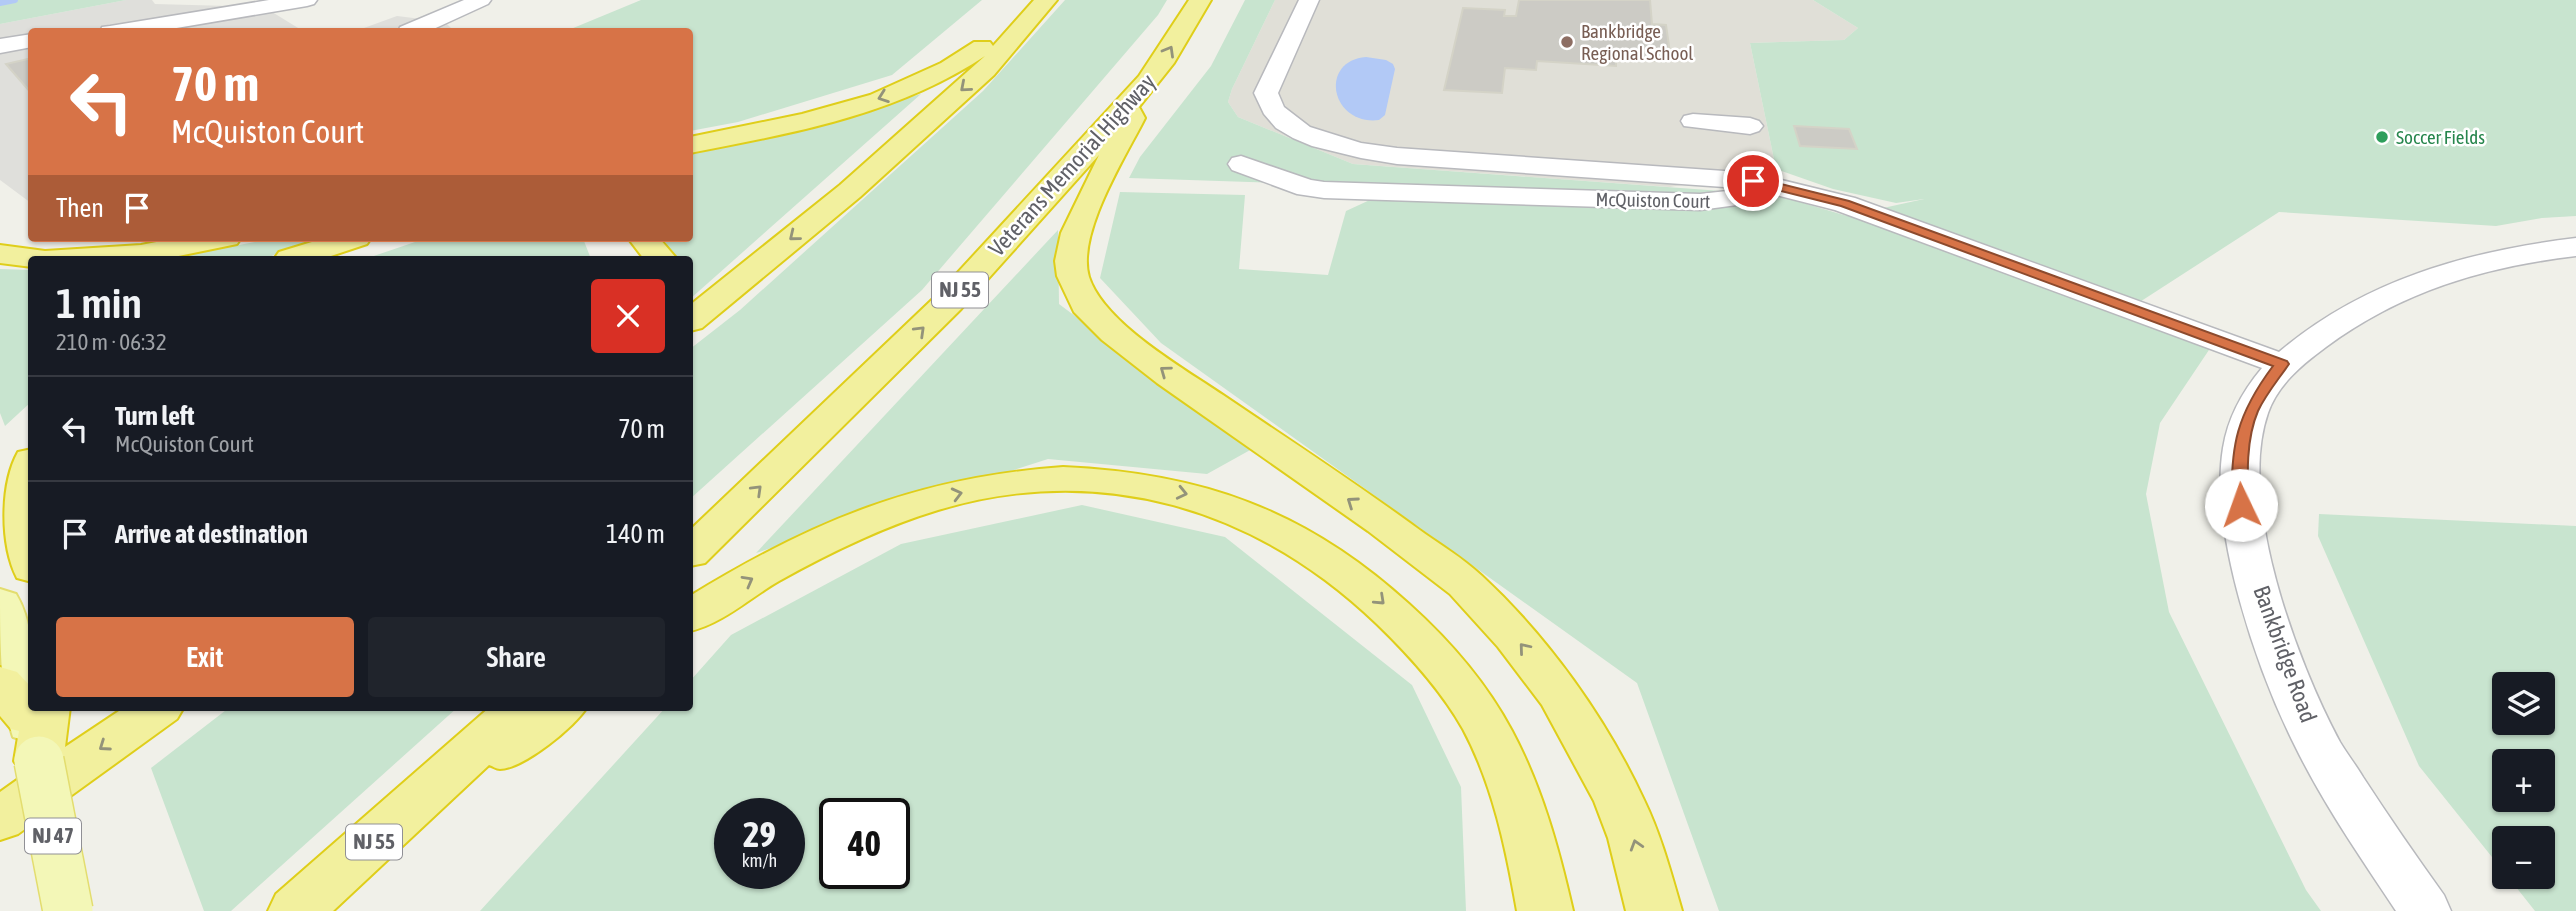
<!DOCTYPE html>
<meta charset="utf-8">
<style>
body{margin:0;font-family:"Asap Condensed",sans-serif;background:#20242c;color:#f1f3f6;height:100vh;display:flex;flex-direction:column;font-size:26px;white-space:nowrap}
*{box-sizing:border-box;margin:0}
p{font-size:23px;color:#9ea1a6}
.icon{flex:none;width:38px;height:38px;fill:none;stroke:currentColor;stroke-width:2;stroke-linecap:round;stroke-linejoin:round}
.map{position:relative;flex:1;overflow:hidden}
.sheet{position:absolute;left:28px;top:256px;width:665px;height:455px;display:flex;flex-direction:column;background:#171b24;border-radius:7px;box-shadow:0 2px 5px #0004}
.sheet>*{flex:none}
.banner{position:absolute;left:28px;top:28px;width:665px;height:214px;border-radius:7px;box-shadow:0 2px 5px #0004;background:#d77347;color:#fff;overflow:hidden}
.tools{position:absolute;left:2492px;top:672px;display:grid;gap:14px}
.tools a{display:grid;place-items:center;width:63px;height:63px;border-radius:7px;background:#171b24;box-shadow:0 2px 5px #0004;font-size:35px}
.speed{position:absolute;left:714px;top:798px;display:flex;gap:14px;font-size:35px;font-weight:700;text-align:center}
.speed>*{display:grid;place-content:center;width:91px;height:91px;border-radius:50%;background:#171b24;box-shadow:0 2px 5px #0004;line-height:1}
.speed small{font-size:18px;font-weight:400}
.speed .limit{border:4px solid #111;border-radius:10px;background:#fff;color:#111}
.pin{position:absolute;display:grid;place-items:center;width:60px;height:60px;color:#fff;margin:-30px;border:4px solid #fff;border-radius:50%;box-shadow:0 2px 7px #0007}
.me{position:absolute;width:77px;margin:-38px;rotate:357deg;stroke-linejoin:round;filter:drop-shadow(0 0 5px #0008)}
.turn{display:flex;align-items:center;gap:24px;height:147px;padding:0 28px;font-size:32px}
.turn .icon{width:91px;height:91px;stroke-width:2.5}
.turn b{display:block;font-size:49px;line-height:60px}
.then{display:flex;align-items:center;height:66px;padding:0 28px;background:#0003;gap:14px;font-size:26px}
.round{display:grid;place-items:center;flex:none;width:74px;height:74px;border-radius:7px;background:#20242c}
.overview{display:flex;align-items:center;justify-content:space-between;height:119px;padding:0 28px}
h1{font-size:42px;font-weight:600;line-height:52px}
.button{display:flex;gap:14px;margin-top:auto;padding:14px 28px}
.button a{flex:1;height:80px;border-radius:7px;background:#d77347;color:#fff;font-size:28px;font-weight:600;line-height:80px;text-align:center}
.button a+a{background:#20242c;color:#f1f3f6}
ul{padding:0;list-style:none}
li{display:flex;align-items:center;gap:21px;height:105px;padding:0 28px;border-top:2px solid #363941}
li div{flex:1}
li b{display:block;font-size:26px}
li em{font-style:normal}
.map>svg:first-child{display:block}
.industrial{fill:#dfdfdb}
.education{fill:#e0dfd7}
.green{fill:#c8e4cf;fill-rule:evenodd}
.water{fill:#b2c9f6}
.lines{fill:none;stroke-linecap:round;stroke-linejoin:round}
.stream{stroke:#b2c9f6;stroke-width:6}
.building{fill:#cccbc5;stroke:#d4d3c7;stroke-width:2}
.minor-casing{stroke:#b8b9bd;stroke-width:3}
.major-casing{stroke:#e3dd6f;stroke-width:4}
.highway-casing{stroke:#dfce1a;stroke-width:4}
.minor{fill:#fff;fill-rule:evenodd}
.major{fill:#f3f7b7;fill-rule:evenodd}
.highway{fill:#f2f09e;fill-rule:evenodd}
.major-bridge-casing{stroke:#e3dd6f;stroke-width:52;stroke-linecap:butt}
.major-bridge{stroke:#f3f7b7;stroke-width:49}
.oneway{stroke:#93937a}
.route{fill:#d77347;stroke:#8c4b2e;stroke-width:2}
.education-dot{fill:#8d6e63;stroke:#fff;stroke-width:2.5}
.leisure-dot{fill:#2e9e5b;stroke:#fff;stroke-width:2.5}
.labels{text-anchor:middle;stroke-width:5;stroke-linejoin:round;paint-order:stroke}
.far-education-label{font-size:19px;fill:#785e54;stroke:#fff;text-anchor:start}
.far-leisure-label{font-size:19px;fill:#27864d;stroke:#fff;text-anchor:start}
.far-street-label{font-size:19px;fill:#606167;stroke:#fff}
.shield{fill:#fff;stroke:#909095;stroke-width:2}
.shield-label{font-size:21px;font-weight:bold;fill:#606167}
.street-label{font-size:23px;fill:#606167;stroke:#fff}
</style>
<div class="map">
<svg width="2576" height="911" viewBox="0 0 2576 911">
<rect width="100%" height="100%" fill="#f0f0e9"/>
<path class="industrial" d="M126,0H152L155,4L264,7L303,31L32,32L31,203L0,180V24Z
M397,16L445,22L454,31L353,32Z"/>
<path class="education" d="M1275,0H1813L1858,28L1844,40L1750,43L1776,169L1670,187L1353,164L1238,117L1228,102L1232,89Z"/>
<path class="green" d="M0,0H126L0,24Z
M641,0H982L892,75L738,122L690,131V32L566,31Z
M1065,0H1167L1158,15L922,290L690,499V349L740,310L983,91Z
M1245,0H1275L1232,89L1228,102L1238,117L1353,164L1776,195L1847,216L1924,199L1896,203L1833,189L1776,169L1750,43L1844,40L1858,28L1813,0H2576V216L2542,218L2496,226L2279,212L2132,307L2217,338L2160,423L2146,494L2169,612L2306,890L2321,911H1719L1637,683L1161,343L1100,278L1120,192L1245,195L1239,269L1328,275L1346,211L1372,199L1599,194L1129,178L1140,157L1211,66Z
M921,94L690,299V259H670L665,238H690V153L748,141Z
M1058,230L1059,304L1252,449L1207,474L1048,459L756,553Z
M275,238H340L285,249L266,259H166Z
M457,238H553L584,241L591,259H365L415,242Z
M0,269L32,270L31,402L5,426L0,413Z
M1082,505L1225,537L1412,685L1461,787L1466,911H480L666,707H690V681L731,635L901,544ZM730,814H789V873H730ZM835,814H894V873H835Z
M2319,514L2576,526V911H2535L2508,877H2543V838H2504V872L2419,766L2318,536ZM2504,684H2543V723H2504ZM2504,761H2543V800H2504Z
M230,707H458L231,911H204L151,768Z"/>
<path class="water" d="M1366,57L1386,60L1393,64L1395,69L1385,115L1379,120C1331,126 1318,61 1366,57Z"/>
<g class="lines">
<path class="stream" d="M0,3L15,0"/>
</g>
<path class="building" d="M1519,0H1650L1652,24L1666,25L1670,53L1654,52L1655,61L1616,59V66L1537,61L1536,70L1505,68L1502,93L1444,90L1463,8L1505,10L1504,16H1516Z
M32,58V94L6,64Z
M1794,126L1849,129L1857,149L1800,146Z"/>
<g class="lines">
<defs>
<path id="minor" d="M269,0H317L314,4L307,6L153,32H100L102,27L110,26Z
M464,0H491L488,4L427,32H398L400,27Z
M1299,0H1319L1278,93L1284,107L1310,127L1361,143L1397,148L1753,173L1855,198L2279,352C2364,280 2468,251 2576,238V256C2484,267 2402,291 2326,347C2303,364 2278,384 2268,413C2237,502 2297,662 2340,742C2347,754 2356,765 2363,777C2389,817 2416,856 2444,895L2451,911H2396C2361,858 2324,805 2296,748C2258,673 2209,532 2223,448C2228,417 2242,392 2262,368L1835,210L1753,189L1397,164L1361,158L1312,146L1293,138L1276,128L1264,114L1254,93Z
M32,34V47L0,53V39Z
M1693,114L1750,118L1759,121L1763,126L1759,131L1750,134L1684,126L1681,121L1684,116Z
M1241,156L1311,180L1324,182L1700,194L1727,191L1737,193L1741,199L1737,205L1700,210L1324,198L1297,194L1232,170L1228,164L1232,158Z"/>
<path id="major" d="M0,589L16,594C36,627 32,669 32,707H50L54,724L47,737L30,742L13,737C0,697 0,634 0,589Z"/>
<path id="highway" d="M1034,0H1057L994,75L860,197L702,328L690,331V305L840,185L985,56C896,115 793,133 690,153V137L802,114L870,95L941,63L974,42H990L993,46Z
M1189,0H1211L1174,63L1139,107L1145,118C1126,156 1076,234 1089,277C1104,323 1183,368 1223,395C1288,439 1354,482 1417,528C1439,544 1463,558 1482,576C1548,637 1606,718 1644,800C1661,835 1671,873 1682,911H1626L1608,838L1594,801L1542,705L1498,647L1450,594L1368,531L1157,383L1102,340L1074,312L1057,276L1055,261L1061,233L1099,155L961,309L705,563L690,566V530L937,295L1139,76Z
M177,238H241L237,244L164,259H32V267L0,263V245L45,251L141,245Z
M325,238H371L367,244L322,259H274L279,252Z
M628,238H659L677,259H644Z
M32,449V582L17,578C0,545 0,484 18,452Z
M1063,467C1201,473 1306,510 1409,604C1450,641 1486,682 1512,731C1542,787 1559,849 1573,911H1517C1506,849 1493,785 1463,729C1441,690 1409,655 1377,624C1256,508 1101,461 938,510C882,527 829,553 779,581C751,597 722,624 690,631V596C812,521 919,477 1063,467Z
M0,667L17,672L32,688V707H70L65,747L125,707H184L177,719L18,834L0,840V792L24,775L14,761L19,731L11,729L0,716Z
M490,707H587C576,726 523,769 500,769C496,769 493,766 489,765L333,911H268L276,894Z"/>
</defs>
<use href="#minor" class="minor-casing"/>
<use href="#major" class="major-casing"/>
<use href="#highway" class="highway-casing"/>
<use href="#minor" class="minor"/>
<use href="#major" class="major"/>
<use href="#highway" class="highway"/>
<defs>
<path id="major-bridge" d="M39,761L68,911"/>
</defs>
<use href="#major-bridge" class="major-bridge-casing"/>
<use href="#major-bridge" class="major-bridge"/>
</g>
<defs><path id="oneway-chevron" d="M-2-3.5L2.5 0L-2 3.5" fill="none" stroke-width="1.6" stroke-linecap="round" stroke-linejoin="round" transform="scale(1.75)"/></defs>
<g class="oneway">
<use href="#oneway-chevron" transform="translate(1169 51) rotate(-60)"/>
<use href="#oneway-chevron" transform="translate(965 87) rotate(139)"/>
<use href="#oneway-chevron" transform="translate(883 97) rotate(160)"/>
<use href="#oneway-chevron" transform="translate(794 236) rotate(141)"/>
<use href="#oneway-chevron" transform="translate(920 331) rotate(-44)"/>
<use href="#oneway-chevron" transform="translate(1165 371) rotate(-144)"/>
<use href="#oneway-chevron" transform="translate(757 490) rotate(-44)"/>
<use href="#oneway-chevron" transform="translate(1182 493) rotate(13)"/>
<use href="#oneway-chevron" transform="translate(957 494) rotate(-14)"/>
<use href="#oneway-chevron" transform="translate(1352 502) rotate(-145)"/>
<use href="#oneway-chevron" transform="translate(748 581) rotate(-29)"/>
<use href="#oneway-chevron" transform="translate(1380 600) rotate(43)"/>
<use href="#oneway-chevron" transform="translate(1524 648) rotate(-130)"/>
<use href="#oneway-chevron" transform="translate(104 746) rotate(145)"/>
<use href="#oneway-chevron" transform="translate(1636 845) rotate(-107)"/>
</g>
<path class="route" d="M1753,177L1849,201L2287,361L2289,364C2278,380 2266,394 2258,411C2246,439 2247,475 2249,505L2241,510L2232,505C2230,446 2237,414 2273,366L1841,206L1749,183L1747,181Z"/>
<circle class="education-dot" cx="1567" cy="42" r="7"/>
<circle class="leisure-dot" cx="2382" cy="137" r="7"/>
<g class="labels">
<g class="far-education-label">
<text x="1581" y="38">Bankbridge<tspan x="1581" dy="22">Regional School</tspan></text>
</g>
<g class="far-leisure-label">
<text x="2396" y="144">Soccer Fields</text>
</g>
<g class="far-street-label">
<text transform="translate(1653 200) rotate(1)" y="7">McQuiston Court</text>
</g>
<g class="shield">
<rect x="932" y="272.5" width="56" height="35" rx="5"/>
<rect x="25" y="818.5" width="56" height="35" rx="5"/>
<rect x="346" y="824.5" width="56" height="35" rx="5"/>
</g>
<g class="shield-label">
<text x="960" y="297">NJ 55</text>
<text x="53" y="843">NJ 47</text>
<text x="374" y="849">NJ 55</text>
</g>
<g class="street-label">
<text transform="translate(1072 165) rotate(-48)" y="8">Veterans Memorial Highway</text>
<text transform="translate(2285 654) rotate(70)" y="8">Bankbridge Road</text>
</g>
</g>
</svg>
<div class="tools">
<a><svg class="icon" aria-label="layers" viewBox="0 0 24 24"><path d="M12 4l9 5-9 5-9-5zM3 14l9 5 9-5"/></svg></a>
<a>+</a>
<a>−</a>
</div>
<div class="speed"><div>29<small>km/h</small></div><div class="limit">40</div></div>
<div class="pin" style="left:1753px;top:181px;background:#d93025"><svg class="icon" aria-label="arrive" viewBox="0 0 24 24"><path d="M6 21V4h12l-3 4 3 4H6"/></svg></div>
<svg class="me" style="left:2241px;top:505px" viewBox="-20 -20 40 40"><circle r="19" fill="#fff"/><path d="M0-13L10 11 0 6-10 11z" fill="#d77347"/></svg>
<div class="banner">
<div class="turn"><svg class="icon" aria-label="left" viewBox="0 0 24 24"><path d="M17 20v-9H6M10 6l-5 5 5 5"/></svg><div><b>70 m</b>McQuiston Court</div></div>
<div class="then">Then<svg class="icon" aria-label="arrive" viewBox="0 0 24 24"><path d="M6 21V4h12l-3 4 3 4H6"/></svg></div>
</div>
<section class="sheet">
<div class="overview"><div><h1>1 min</h1><p>210 m · 06:32</p></div><a class="round" style="background:#d93025;color:#fff"><svg class="icon" aria-label="close" viewBox="0 0 24 24"><path d="M6 6l12 12M18 6L6 18"/></svg></a></div>
<ul>
<li><svg class="icon" aria-label="left" viewBox="0 0 24 24"><path d="M17 20v-9H6M10 6l-5 5 5 5"/></svg><div><b>Turn left</b><p>McQuiston Court</p></div><em>70 m</em></li>
<li><svg class="icon" aria-label="arrive" viewBox="0 0 24 24"><path d="M6 21V4h12l-3 4 3 4H6"/></svg><div><b>Arrive at destination</b></div><em>140 m</em></li>
</ul>
<div class="button"><a>Exit</a><a>Share</a></div>
</section>
</div>
